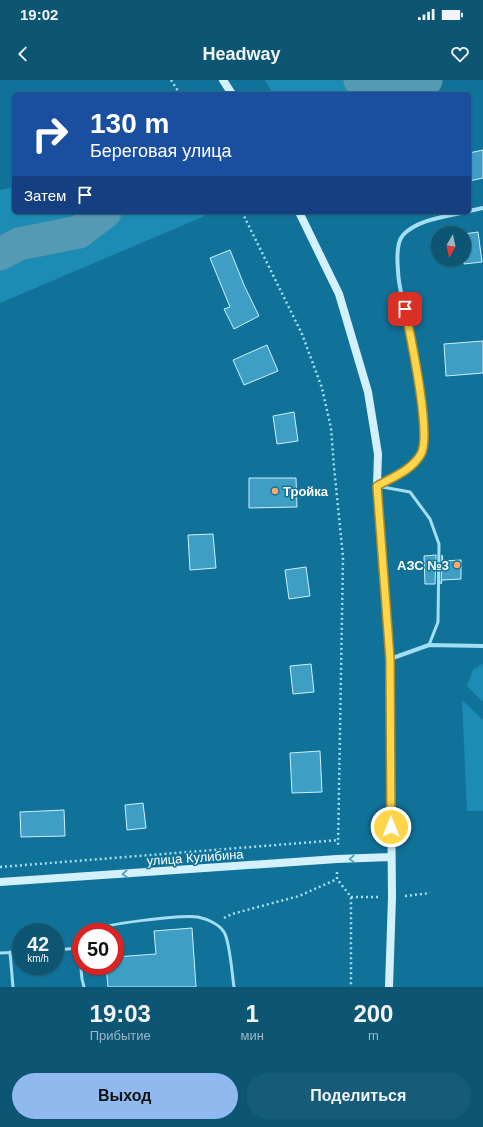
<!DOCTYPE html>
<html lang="ru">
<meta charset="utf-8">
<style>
body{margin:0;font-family:Helvetica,sans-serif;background:#165c78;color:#f1f3f6;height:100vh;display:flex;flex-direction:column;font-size:15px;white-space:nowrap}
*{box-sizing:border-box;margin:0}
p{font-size:13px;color:#9ab7c4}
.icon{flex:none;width:22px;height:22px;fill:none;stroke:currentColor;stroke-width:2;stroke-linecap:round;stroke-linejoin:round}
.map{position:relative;height:907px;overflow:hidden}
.drawer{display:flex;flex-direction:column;background:#0d5673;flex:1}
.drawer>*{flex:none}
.top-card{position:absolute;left:12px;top:12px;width:459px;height:122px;border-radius:6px;box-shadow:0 1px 3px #0004,0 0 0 1px #2d6c85;background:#1a4fa0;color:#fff;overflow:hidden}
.needle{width:26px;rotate:189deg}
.tools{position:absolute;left:431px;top:146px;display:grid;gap:8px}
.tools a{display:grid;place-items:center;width:40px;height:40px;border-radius:50%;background:#0d5673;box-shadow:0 1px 3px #0004,0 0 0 1px #2d6c85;font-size:20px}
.speed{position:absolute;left:12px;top:843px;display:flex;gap:8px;font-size:20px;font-weight:700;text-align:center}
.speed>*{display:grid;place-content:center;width:52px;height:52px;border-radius:50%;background:#0d5673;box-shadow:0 1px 3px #0004,0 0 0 1px #2d6c85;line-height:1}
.speed small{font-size:10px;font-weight:400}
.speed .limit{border:6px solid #d22;background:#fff;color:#111}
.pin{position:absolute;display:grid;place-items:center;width:34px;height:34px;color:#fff;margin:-17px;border-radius:8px;box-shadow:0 2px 6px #0006}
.me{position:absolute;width:44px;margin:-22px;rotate:0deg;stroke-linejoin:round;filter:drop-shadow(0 0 3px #0008)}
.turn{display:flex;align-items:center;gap:14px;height:84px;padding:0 12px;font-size:18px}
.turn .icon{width:52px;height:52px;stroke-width:2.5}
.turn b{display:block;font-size:28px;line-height:34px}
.then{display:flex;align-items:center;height:38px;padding:0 12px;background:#0003;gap:8px;font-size:15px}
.eta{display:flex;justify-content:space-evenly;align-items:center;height:68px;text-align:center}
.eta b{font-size:24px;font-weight:800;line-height:28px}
.action{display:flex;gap:8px;margin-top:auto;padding:8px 12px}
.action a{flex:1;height:46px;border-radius:24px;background:#90b9f0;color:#111;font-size:16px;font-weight:800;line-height:46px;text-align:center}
.action a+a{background:#165c78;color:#f1f3f6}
.status{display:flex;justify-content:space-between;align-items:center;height:28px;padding:0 20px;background:#0d5673;direction:ltr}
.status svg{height:11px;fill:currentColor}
header{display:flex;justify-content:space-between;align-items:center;height:52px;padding:0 12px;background:#0d5673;font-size:18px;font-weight:800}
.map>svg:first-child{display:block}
.green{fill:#1c8cb5}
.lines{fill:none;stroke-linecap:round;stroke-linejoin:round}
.river{stroke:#5699b3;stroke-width:33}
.building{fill:#3e9ec3;stroke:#cbf0fe}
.path{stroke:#a3def4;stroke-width:2.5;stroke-dasharray:2 3;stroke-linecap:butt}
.lane{stroke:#a3def4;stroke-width:3}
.street{stroke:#a3def4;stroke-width:4}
.secondary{stroke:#d3f1fd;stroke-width:8}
.oneway{stroke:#4b98b7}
.route-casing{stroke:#a68a30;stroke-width:10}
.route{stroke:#ffd54a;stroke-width:7}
.poi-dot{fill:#ffa866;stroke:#117299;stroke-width:1.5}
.labels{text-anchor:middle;stroke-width:3;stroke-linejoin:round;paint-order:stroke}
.poi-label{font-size:13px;font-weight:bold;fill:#fff;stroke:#117299;text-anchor:start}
.street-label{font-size:13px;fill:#fff;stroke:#117299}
</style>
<div class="status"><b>19:02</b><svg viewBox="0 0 49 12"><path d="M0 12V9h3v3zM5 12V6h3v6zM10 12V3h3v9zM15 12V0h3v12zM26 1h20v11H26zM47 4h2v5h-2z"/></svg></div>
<header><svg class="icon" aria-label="back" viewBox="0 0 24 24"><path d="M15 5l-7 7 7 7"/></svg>Headway<svg class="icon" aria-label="heart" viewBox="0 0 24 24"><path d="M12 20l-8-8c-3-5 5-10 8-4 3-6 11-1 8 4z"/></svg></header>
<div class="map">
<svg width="483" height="907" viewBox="0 0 483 907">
<rect width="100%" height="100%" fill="#117299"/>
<path class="green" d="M265,0H371L347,14H273Z
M14,107V132H214L0,223V110Z
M482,584H483V622L467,606L473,590Z
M462,620L483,640V731H467Z"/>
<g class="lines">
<path class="river" d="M360,0L400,1L426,0
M0,174L19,164L79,152L105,132"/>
</g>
<path class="building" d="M483,70V98L469,101V73Z
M478,152L482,182L464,184V154Z
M230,170L244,205L259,236L234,249L224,229L230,227L210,178Z
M483,261V293L446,296L444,264Z
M267,265L278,291L244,305L233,280Z
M294,332L298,361L277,364L273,336Z
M249,398H296L297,427L249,428Z
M213,454L216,488L190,490L188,455Z
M436,475L435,504H425L424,476Z
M442,475L443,481L461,480V499L442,500L441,504Z
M306,487L310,516L289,519L285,490Z
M311,584L314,612L293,614L290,586Z
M320,671L322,712L292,713L290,673Z
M143,723L146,748L127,750L125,725Z
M64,730L65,756L21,757L20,732Z
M192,848L196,907H108L106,886H115V877L156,874L154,851Z"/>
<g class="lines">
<path class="path" d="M171,0L180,14
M242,132L302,254L322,308L331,348L334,387L343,477L338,767
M0,787L339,760
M337,792V799L351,817V907
M405,816L430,813
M351,817H380
M224,838L232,834L299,816L337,799"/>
<path class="lane" d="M377,406L410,412L430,439L439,464L438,542L429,565
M92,852C101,843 184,835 198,837C207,839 219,844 224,852C230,862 232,894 234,907
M55,870L79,868L82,899L84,907
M10,872L13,907
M0,873L21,872"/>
<path class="street" d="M469,131L483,128
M377,406C393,397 415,389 422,372C427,359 423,343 422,330C417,298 412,266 406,234C403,219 398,205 398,190C397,179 396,163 403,155C418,139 445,137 465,132
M390,579L429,565L483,566"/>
<path class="secondary" d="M223,0L232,14
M299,132L339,214L368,312L378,374L377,406L390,579L392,817L389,907
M0,802L337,779L391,777"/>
</g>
<defs><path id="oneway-chevron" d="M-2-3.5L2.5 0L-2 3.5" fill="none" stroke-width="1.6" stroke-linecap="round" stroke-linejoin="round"/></defs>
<g class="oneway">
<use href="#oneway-chevron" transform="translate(352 779) rotate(178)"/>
<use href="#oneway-chevron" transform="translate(125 794) rotate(176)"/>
</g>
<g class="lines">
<defs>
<path id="route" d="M391,747L390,579L377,406C393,397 412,390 421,374C432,355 410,254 405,229"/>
</defs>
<use href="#route" class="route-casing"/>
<use href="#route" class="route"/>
</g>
<g class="poi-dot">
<circle cx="275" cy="411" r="4"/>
<circle cx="457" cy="485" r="4"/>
</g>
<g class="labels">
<g class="poi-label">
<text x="283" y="416">Тройка</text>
<text x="449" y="490" text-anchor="end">АЗС №3</text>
</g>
<g class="street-label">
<text transform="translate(195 777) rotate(-4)" y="5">улица Кулибина</text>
</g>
</g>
</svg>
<div class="tools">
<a><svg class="needle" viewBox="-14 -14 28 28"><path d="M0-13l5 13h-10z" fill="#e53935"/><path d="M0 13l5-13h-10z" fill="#9ab7c4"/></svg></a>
</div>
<div class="speed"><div>42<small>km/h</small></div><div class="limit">50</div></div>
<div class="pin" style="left:405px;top:229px;background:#d93025"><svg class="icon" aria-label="arrive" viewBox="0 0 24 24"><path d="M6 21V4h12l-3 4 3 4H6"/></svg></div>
<svg class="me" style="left:391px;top:747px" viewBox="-20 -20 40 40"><circle r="17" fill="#ffd54a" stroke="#fff" stroke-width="3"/><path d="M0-11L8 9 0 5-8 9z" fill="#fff"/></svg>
<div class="top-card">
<div class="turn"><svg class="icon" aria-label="right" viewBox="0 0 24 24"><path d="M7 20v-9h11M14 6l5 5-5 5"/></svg><div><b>130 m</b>Береговая улица</div></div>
<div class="then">Затем<svg class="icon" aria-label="arrive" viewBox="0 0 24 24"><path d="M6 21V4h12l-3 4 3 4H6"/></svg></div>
</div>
</div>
<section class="drawer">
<div class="eta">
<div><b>19:03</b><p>Прибытие</p></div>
<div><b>1</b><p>мин</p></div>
<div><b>200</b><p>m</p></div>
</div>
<div class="action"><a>Выход</a><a>Поделиться</a></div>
</section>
